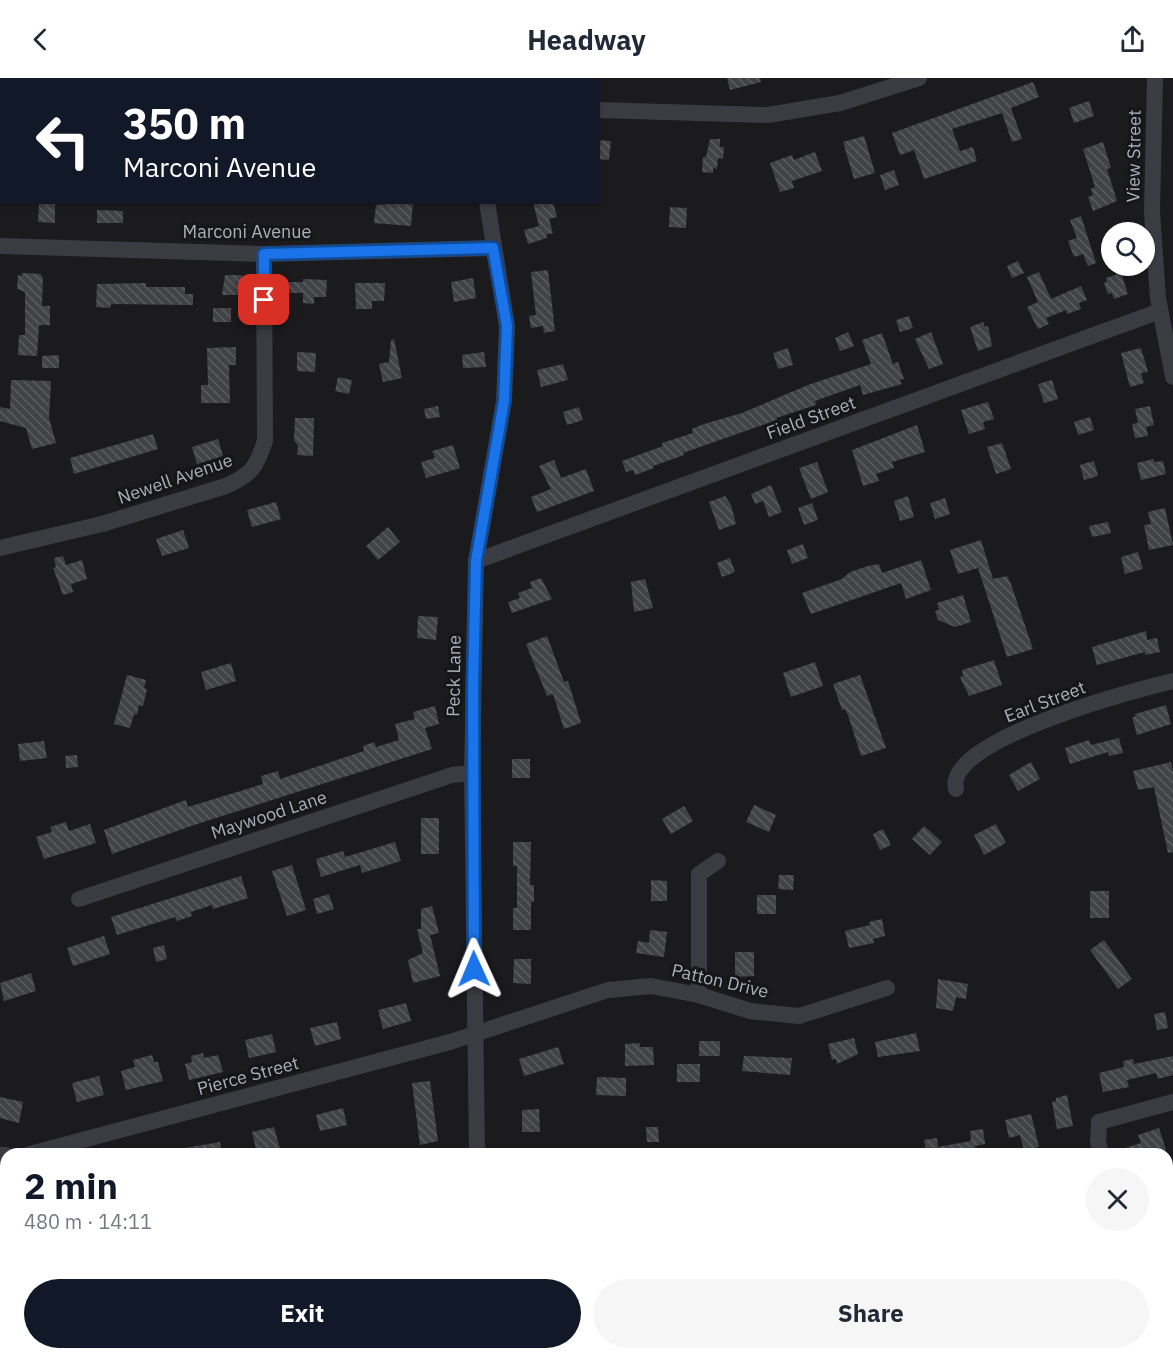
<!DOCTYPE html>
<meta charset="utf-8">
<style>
body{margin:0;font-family:"IBM Plex Sans",sans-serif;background:#f6f6f7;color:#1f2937;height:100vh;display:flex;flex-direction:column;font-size:22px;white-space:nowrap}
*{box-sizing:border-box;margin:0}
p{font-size:20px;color:#747a83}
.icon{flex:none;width:33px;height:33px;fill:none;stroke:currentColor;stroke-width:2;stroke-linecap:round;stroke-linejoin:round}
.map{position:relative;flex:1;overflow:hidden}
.details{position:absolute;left:0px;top:1070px;width:1173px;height:212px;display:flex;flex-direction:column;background:#fff;border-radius:18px 18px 0 0;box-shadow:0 2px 4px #0004}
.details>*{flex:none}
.banner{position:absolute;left:0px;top:0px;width:600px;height:126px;box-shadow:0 2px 4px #0004;background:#111827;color:#fff;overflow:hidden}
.fabs{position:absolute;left:1101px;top:144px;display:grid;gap:12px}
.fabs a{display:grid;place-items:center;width:54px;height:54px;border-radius:50%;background:#fff;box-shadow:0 2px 4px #0004;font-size:30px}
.pin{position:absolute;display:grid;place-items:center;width:51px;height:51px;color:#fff;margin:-26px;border-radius:12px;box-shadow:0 3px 9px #0006}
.me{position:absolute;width:66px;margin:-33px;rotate:359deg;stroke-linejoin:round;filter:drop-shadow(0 0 4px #0008)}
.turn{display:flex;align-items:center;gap:21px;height:126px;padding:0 24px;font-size:27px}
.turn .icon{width:78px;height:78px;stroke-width:2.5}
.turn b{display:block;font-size:42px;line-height:51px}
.round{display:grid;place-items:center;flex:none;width:63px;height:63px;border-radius:32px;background:#f6f6f7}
.overview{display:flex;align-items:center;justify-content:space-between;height:102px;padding:0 24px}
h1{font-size:36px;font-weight:800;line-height:45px;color:#111827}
.cta{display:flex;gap:12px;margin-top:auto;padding:12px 24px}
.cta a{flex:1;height:69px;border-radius:36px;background:#111827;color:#fff;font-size:24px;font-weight:800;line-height:69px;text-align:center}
.cta a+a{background:#f6f6f7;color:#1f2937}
header{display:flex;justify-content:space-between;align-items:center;height:78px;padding:0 24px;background:#fff;font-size:27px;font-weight:800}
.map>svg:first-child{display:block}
.forest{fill:url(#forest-crowns)}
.building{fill:url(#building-back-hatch)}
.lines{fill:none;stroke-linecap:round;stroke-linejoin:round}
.street{stroke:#3b3c43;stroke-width:16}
.route-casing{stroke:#114b97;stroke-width:15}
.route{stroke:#1a73e8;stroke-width:10}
.labels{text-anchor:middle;stroke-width:6;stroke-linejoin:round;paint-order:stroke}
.street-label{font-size:18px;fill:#acb0bd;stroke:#161618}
</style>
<header><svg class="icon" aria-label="back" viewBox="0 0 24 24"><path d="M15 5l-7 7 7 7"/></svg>Headway<svg class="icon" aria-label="share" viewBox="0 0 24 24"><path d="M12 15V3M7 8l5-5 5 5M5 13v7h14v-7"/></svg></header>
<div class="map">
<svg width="1173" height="1280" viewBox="0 0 1173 1280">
<defs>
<pattern id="forest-crowns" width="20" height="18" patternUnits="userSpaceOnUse" patternTransform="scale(1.5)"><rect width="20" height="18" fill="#222c24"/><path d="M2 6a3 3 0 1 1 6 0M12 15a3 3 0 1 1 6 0" fill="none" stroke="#3f4842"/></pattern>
<pattern id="building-back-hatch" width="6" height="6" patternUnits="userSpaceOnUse" patternTransform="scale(1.5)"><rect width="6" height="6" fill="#424347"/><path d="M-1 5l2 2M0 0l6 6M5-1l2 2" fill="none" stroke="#5b5c60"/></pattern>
</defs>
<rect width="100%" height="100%" fill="#1b1b1d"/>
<path class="forest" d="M0,1132L6,1136V1275H284L285,1280H0Z"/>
<path class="building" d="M727,0H760L761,4L730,12Z
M1033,4L1039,19L1011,30L1022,61L1012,64L1002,35L952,51L960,73L973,69L977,83L924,101L914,72L900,77L892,55Z
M1089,23L1094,38L1074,45L1069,30Z
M864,58L875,95L854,101L843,64Z
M710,61H720V69H724L723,81L718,80L717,91L713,90V95L702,94L703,79H706Z
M598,62L611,63L609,82L598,81Z
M1103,64L1111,90L1107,91L1117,123L1093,133L1088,119L1093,117L1091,111L1095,109L1083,71Z
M815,74L822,93L792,103L794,110L780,114L770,85L792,77L794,82Z
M894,92L899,107L885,112L880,97Z
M39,124L55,125V145L38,144Z
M413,124L411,148L374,145L376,127Z
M533,124H553L557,139L549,141L553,155L546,157L547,160L528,166L524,152L539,148Z
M670,129L687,130L686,150L669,149Z
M97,132L123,133V145H97Z
M1081,138L1096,185L1088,188L1083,176L1074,179L1068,163L1077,160L1070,142Z
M1018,183L1024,195L1012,200L1007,188Z
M548,192L555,253L544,255L543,248L531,250L529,238L536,237L531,194Z
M1039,194L1051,221L1081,208L1087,222L1079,225L1081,231L1067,236L1066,232L1046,240L1049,246L1038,251L1027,229L1038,224L1027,199Z
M22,195L41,196V199H43L42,228H50V247H39L37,278L18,277L19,257H25V214L17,211L18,197L22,198Z
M1121,195L1128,216L1114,221L1112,215L1108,216L1104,205L1107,204L1106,200Z
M225,197H242V217H222Z
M473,200L476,220L454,224L451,204Z
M303,201L327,202L326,219H314V226L303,225V215H288V204H303Z
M146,205V209H185V216H193V227L111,226L110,230L96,229L97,206Z
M355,205H385L384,223H372V231H356Z
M213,230H231V244H213Z
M909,238L913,250L900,254L896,242Z
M983,244L985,249L988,248L992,268L978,273L970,249Z
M848,254L854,268L840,273L835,260Z
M931,254L943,286L929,291L915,261Z
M882,255L893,286L898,284L904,301L900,302L902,306L863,317L860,307L815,323L816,327L776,340L777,342L683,375L684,377L653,388L654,390L635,397L633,392L626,394L622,383L663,368L662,365L693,355L692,351L701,347L742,335L808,307L871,286L862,262Z
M394,261L402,300L383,304L379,286L389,284L391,262Z
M236,269V287H229L230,325H201V307H208L207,270Z
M788,270L793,287L778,291L773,275Z
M1141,270L1148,294L1141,295L1144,305L1130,309L1121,275Z
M297,274L316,275L315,294L297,293Z
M484,274L486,289L463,290L462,277Z
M59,277V290H42V278Z
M563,286L568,302L541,309L537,292Z
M338,299L352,302L349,316L335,313Z
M11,302L51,303L49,340L56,365L32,371L26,350L0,343V329L10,331Z
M1052,302L1058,321L1044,325L1038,306Z
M988,324L994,341L983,344L985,351L969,356L961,332Z
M438,328L440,339L426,341L424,331Z
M1150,328L1154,347L1146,349L1148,358L1135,360L1132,346L1138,345L1135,331Z
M579,329L583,342L567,347L563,334Z
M1090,339L1094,352L1078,357L1074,344Z
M295,340H314L313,378L297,377L298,368L294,362Z
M917,347L925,374L892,384L894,390L876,396L879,403L863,408L852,372Z
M153,356L158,371L74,396L70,380Z
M218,361L223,378L197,386L192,369Z
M1002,365L1011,391L996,396L987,369Z
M453,367L460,390L426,400L421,384L435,380L432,373Z
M1154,381V384L1163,383L1166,396L1141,402L1137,385Z
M554,382L561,400L586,391L594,413L537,434L531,419L551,411L539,388Z
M1094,383L1098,398L1084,402L1080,387Z
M817,384L828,414L811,421L799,390Z
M771,407L782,434L769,439L763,423L755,426L751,416Z
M725,418L731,427L736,446L719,452L709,424Z
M908,418L914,439L900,443L894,423Z
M945,420L950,436L935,441L930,425Z
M276,424L281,441L252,449L247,432Z
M812,425L818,442L804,447L798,430Z
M1165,430L1173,467L1149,472L1144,447L1151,446L1148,434Z
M1108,444L1111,455L1092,459L1089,448Z
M388,449L400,464L378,482L366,468Z
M183,452L189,470L162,478L156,461Z
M981,462L993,501L1007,498L1011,506L1033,571L1007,579L978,490L958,496L950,472Z
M803,466L808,480L792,486L787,472Z
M1138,474L1143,491L1125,496L1121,479Z
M63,478L66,487L82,482L87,501L71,506L73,514L63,517L53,490L56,489L54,480Z
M730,480L735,494L722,499L717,485Z
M921,482L931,512L906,521L901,505L811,536L802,515L842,501L850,494L868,488L879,486L882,495Z
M541,500L552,521L512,535L508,524L520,520L518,515L532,510L530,504Z
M645,501L653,530L634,534L631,504Z
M963,517L971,544L955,549L938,542L935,533L939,532L937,525Z
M418,538L438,539L436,562L417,560Z
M1146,553L1147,562L1157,560L1160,574L1145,577V574L1097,587L1092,569Z
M547,558L564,604L568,603L581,645L564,651L553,616L547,618L526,566Z
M994,582L1002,607L969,618L960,599L963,598L962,592Z
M815,584L823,608L791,619L783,595Z
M231,585L236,603L206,612L201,594Z
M127,597L146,602L144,610L147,611L143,628L139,627L137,637L134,636L130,650L114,646Z
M860,597L886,670L861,678L848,637L845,631L842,632L833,606Z
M1166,627L1171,646L1137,657L1132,639H1135V636Z
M435,628L439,646L425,650L432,671L194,747L112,776L104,752L186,722L188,729L263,706L261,698L278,693L280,701L364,673L363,668L374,664L376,669L399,662L395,646L415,641L413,634Z
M1119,660L1123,675L1109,678L1108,674L1070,686L1065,670L1089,662L1091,667Z
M44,663L47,680L20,683L18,666Z
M77,677L78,689L66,690L65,678Z
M512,681H530V700H512Z
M1031,684L1040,701L1018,713L1009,697Z
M1171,684L1173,694V774L1168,775L1154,709L1138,712L1133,693Z
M754,727L776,737L769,754L746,744Z
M684,728L693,743L671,756L662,741Z
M421,740H439V776H421Z
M66,744L69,753L90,746L96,765L44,781L36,759L52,754L50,749Z
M996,746L1006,765L984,777L974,757Z
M924,748L942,764L930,777L912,761Z
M883,751L891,767L880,772L873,756Z
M395,764L401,783L362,795L360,787L321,799L316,781L343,773L345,779Z
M513,764H531L530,807H534V824H531V852H513V830H517V788H513Z
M292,787L306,832L287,838L272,793Z
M779,797H794L793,812L778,811Z
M241,798L248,820L213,831L212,827L191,834L192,838L177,843L175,839L117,857L111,839Z
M651,802L667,803V823H651Z
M1090,813H1109V840H1090Z
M329,816L334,831L317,836L313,821Z
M757,817H776V836H757Z
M432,828L439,855L430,857L440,898L413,905L408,882L423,875L417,851H421V831Z
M882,841L885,858L873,861L874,865L849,870L845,853L870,847L869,844Z
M650,852L667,854L664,879L636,875L638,863L649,865Z
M104,858L110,876L73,888L67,870Z
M1104,862L1132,901L1118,911L1090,872Z
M164,867L167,881L156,884L153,870Z
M735,874H754V898L735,899Z
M514,881H531V906L513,905Z
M31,895L36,913L4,923L0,905Z
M938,901L968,906L966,921L956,919L953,933L936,930Z
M406,925L411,943L383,951L378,932Z
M1165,934L1168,950L1157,952L1154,936Z
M337,944L341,961L315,968L310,950Z
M916,955L920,973L878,979L875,964Z
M272,956L276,974L249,980L245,962Z
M854,960L858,976L837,986L836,981L832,982L828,966Z
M699,963H720V978H699Z
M640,965V969H653L654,987L625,988V966Z
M558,969L564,986L524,998L519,981Z
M203,975L204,980L218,977L223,994L189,1002L185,986L192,984L191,978Z
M152,977L154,984H158L163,1003L126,1012L121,993L135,989L133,982Z
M744,978L792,980L790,997L742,993Z
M1173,978V997L1158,1001L1156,995L1127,1002L1129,1009L1103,1014L1099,995L1124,989L1123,983L1133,981L1134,986Z
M677,986H700V1004H677Z
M99,998L104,1017L77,1024L72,1005Z
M597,999L626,1000V1018L596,1017Z
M430,1003L438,1063L420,1067L412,1005Z
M1067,1017L1073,1048L1057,1051L1052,1024L1056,1023V1020Z
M0,1019L23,1024L19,1045L0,1040Z
M343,1030L347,1047L320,1053L316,1037Z
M539,1031L540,1054H522V1032Z
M1031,1036L1039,1069L1024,1072L1020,1057L1009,1060L1005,1042Z
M274,1049L280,1071L257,1076L252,1054Z
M646,1049H658L659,1064H647Z
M1159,1050L1166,1072L1155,1076H1116L1115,1073L1141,1065L1138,1057Z
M983,1051L985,1066L975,1068L976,1076H927L924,1062L937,1060L938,1069L971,1063L970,1053Z
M220,1064L222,1076H186L185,1070Z"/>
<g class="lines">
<path class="street" d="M163,0L181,2
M1155,0L1152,134L1158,220L1173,299
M4,2V0
M598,32L768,37L840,25L919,0
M0,71L2,45
M0,168L264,176L493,170
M0,470L102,446L226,408C252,396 256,390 265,363L264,176
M476,483L1160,233
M956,711C943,662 1136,612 1173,603
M79,821L452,697L472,695
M699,917V796L718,783
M30,1076L450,964L608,912L651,908L699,917L750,933L799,938L887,910
M477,1076L472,695L476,483L504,323L507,248L487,124
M1101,1076L1098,1063L1099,1044L1173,1024
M0,1077H6
M480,1275V1280
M796,1275L798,1280
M1155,1275L1156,1280
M1029,1280L1047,1275"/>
</g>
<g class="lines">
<defs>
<path id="route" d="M264,222V176L493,170L507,248L504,323L476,483L473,611L474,891"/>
</defs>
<use href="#route" class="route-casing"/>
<use href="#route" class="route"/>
</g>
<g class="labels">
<g class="street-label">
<text transform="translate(1134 78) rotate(-89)" y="6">View Street</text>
<text x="247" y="160">Marconi Avenue</text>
<text transform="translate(811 340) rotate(-20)" y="6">Field Street</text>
<text transform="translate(175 401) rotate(-19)" y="6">Newell Avenue</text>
<text transform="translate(454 598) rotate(-89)" y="6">Peck Lane</text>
<text transform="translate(1045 624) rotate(-21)" y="6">Earl Street</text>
<text transform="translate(269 737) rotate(-18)" y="6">Maywood Lane</text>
<text transform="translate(720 903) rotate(13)" y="6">Patton Drive</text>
<text transform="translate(248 998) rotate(-15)" y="6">Pierce Street</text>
</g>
</g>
</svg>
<div class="fabs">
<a><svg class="icon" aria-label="search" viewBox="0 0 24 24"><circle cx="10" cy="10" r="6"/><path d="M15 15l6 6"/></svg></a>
</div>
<div class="pin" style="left:264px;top:222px;background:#d93025"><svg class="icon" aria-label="arrive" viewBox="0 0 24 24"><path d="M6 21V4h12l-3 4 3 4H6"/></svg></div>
<svg class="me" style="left:474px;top:891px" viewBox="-20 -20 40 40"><path d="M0-17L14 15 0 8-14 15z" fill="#1a73e8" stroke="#fff" stroke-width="4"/></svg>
<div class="banner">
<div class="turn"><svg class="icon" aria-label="left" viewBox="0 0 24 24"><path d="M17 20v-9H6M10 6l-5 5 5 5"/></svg><div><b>350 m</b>Marconi Avenue</div></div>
</div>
<section class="details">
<div class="overview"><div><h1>2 min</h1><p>480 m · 14:11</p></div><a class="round"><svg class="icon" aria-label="close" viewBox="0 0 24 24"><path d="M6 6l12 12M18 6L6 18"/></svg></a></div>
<div class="cta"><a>Exit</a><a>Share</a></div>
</section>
</div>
